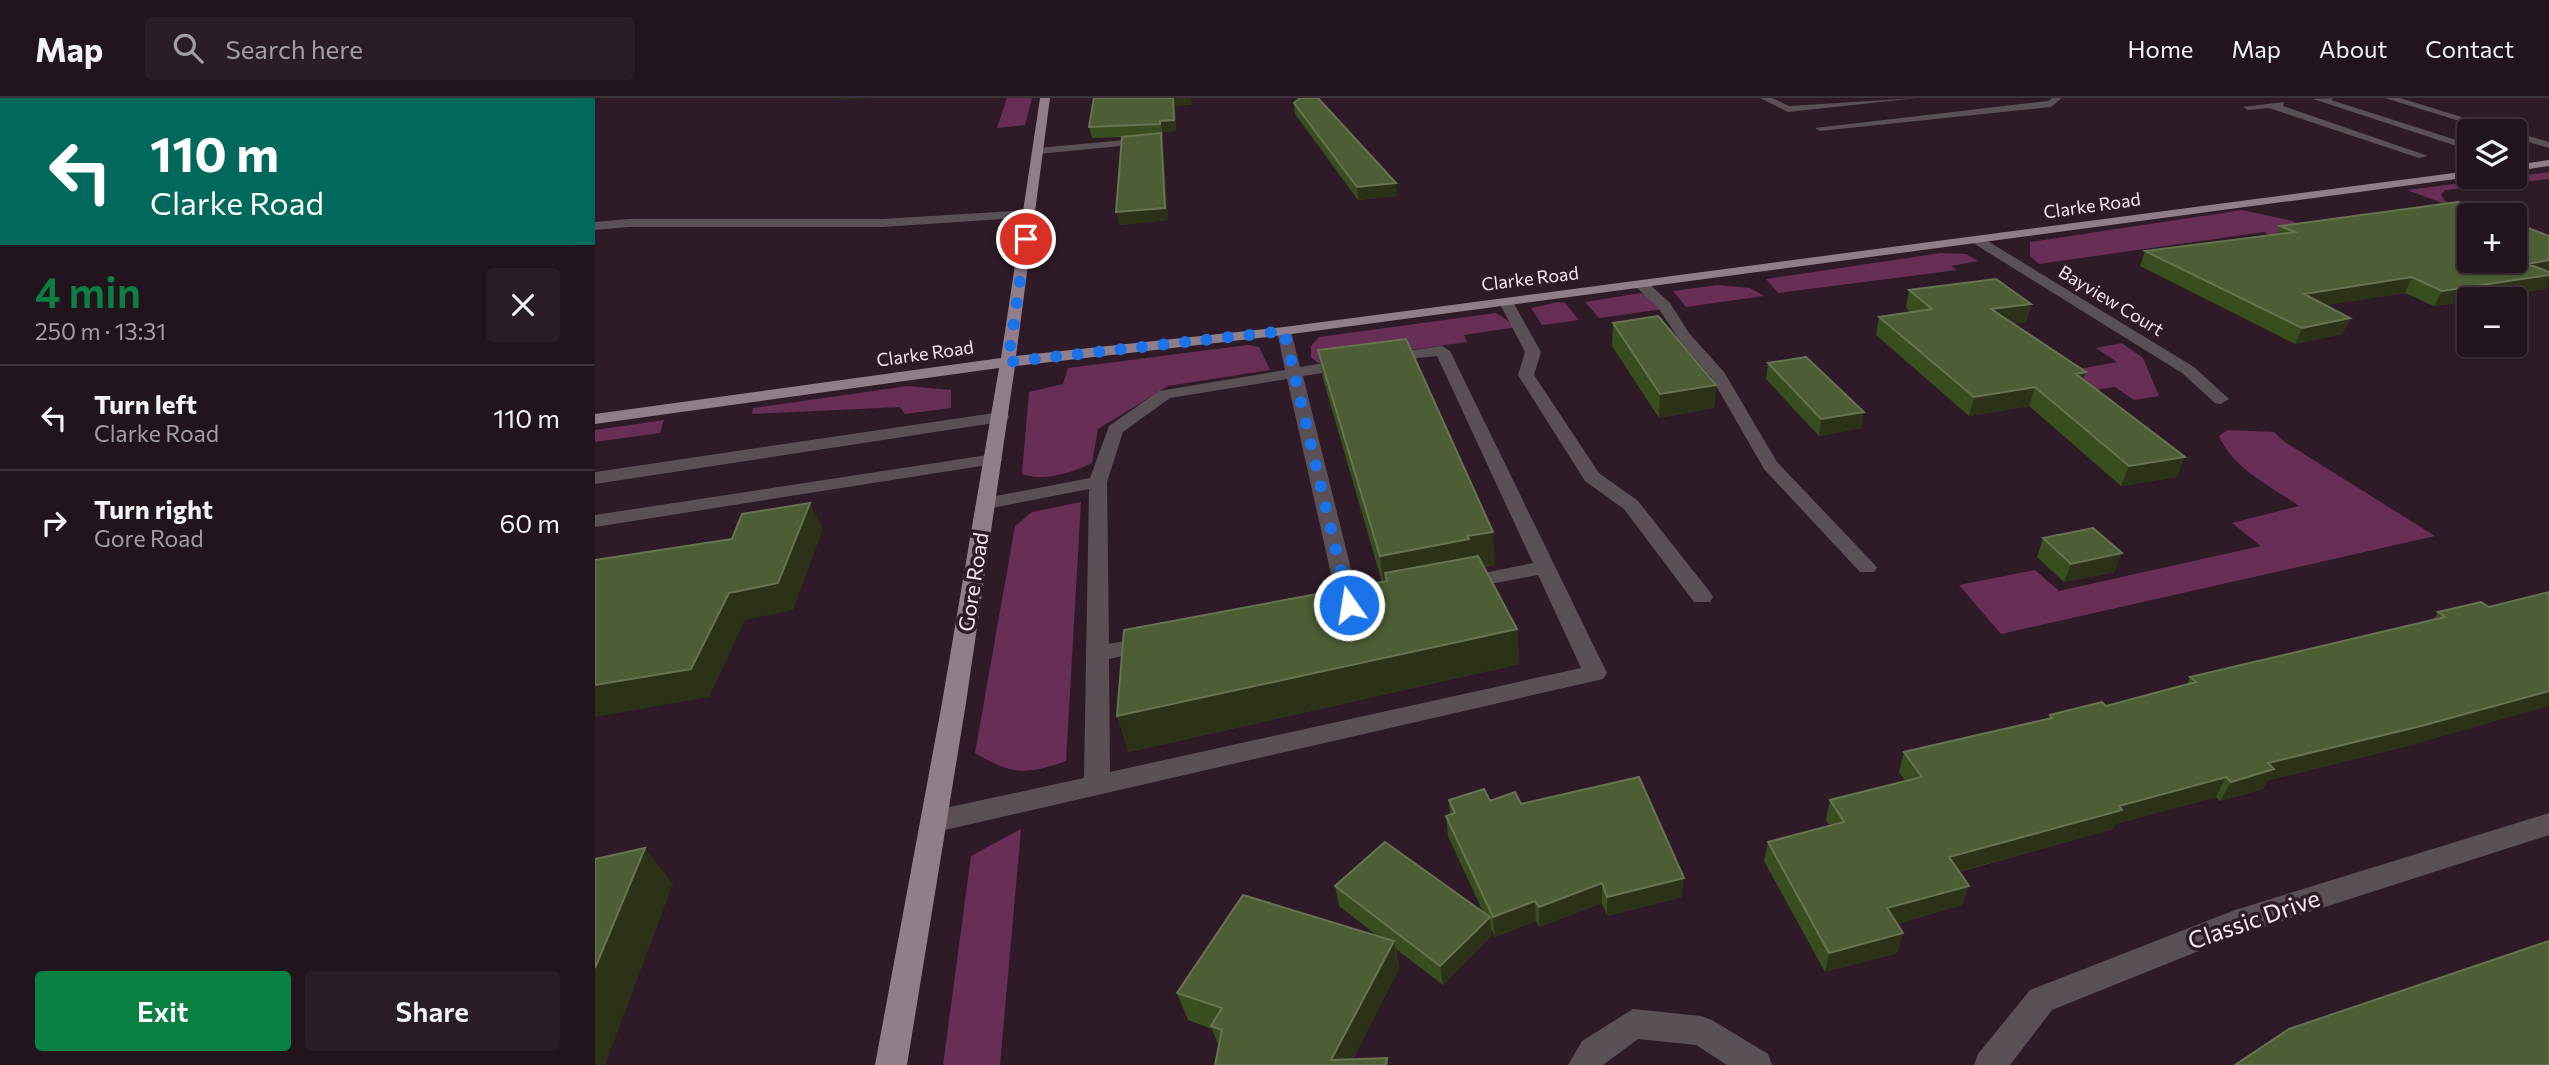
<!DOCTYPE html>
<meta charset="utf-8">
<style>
body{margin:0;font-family:Commissioner,sans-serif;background:#2a1d26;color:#f1f3f6;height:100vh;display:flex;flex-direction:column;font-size:26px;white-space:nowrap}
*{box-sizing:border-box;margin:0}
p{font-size:23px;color:#a29ea4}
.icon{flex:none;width:38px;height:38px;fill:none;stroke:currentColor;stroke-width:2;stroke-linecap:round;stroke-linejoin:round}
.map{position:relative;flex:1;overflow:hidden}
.side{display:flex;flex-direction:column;background:#22141d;width:595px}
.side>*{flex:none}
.hud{background:#00695c;color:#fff;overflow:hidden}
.buttons{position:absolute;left:1862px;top:21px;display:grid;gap:14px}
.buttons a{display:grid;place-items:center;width:70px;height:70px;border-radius:7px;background:#22141d;box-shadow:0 2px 5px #0004,0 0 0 2px #3f333b;font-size:35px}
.pin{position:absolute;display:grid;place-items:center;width:60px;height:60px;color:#fff;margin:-30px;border:4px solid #fff;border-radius:50%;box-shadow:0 2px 7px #0007}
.me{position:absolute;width:77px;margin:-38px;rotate:347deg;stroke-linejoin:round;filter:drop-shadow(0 0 5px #0008)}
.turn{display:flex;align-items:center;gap:24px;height:147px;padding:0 35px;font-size:32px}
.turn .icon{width:91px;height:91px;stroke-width:2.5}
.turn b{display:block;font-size:49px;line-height:60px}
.round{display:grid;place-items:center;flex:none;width:74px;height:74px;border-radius:7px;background:#2a1d26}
.headline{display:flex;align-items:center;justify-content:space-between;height:119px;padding:0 35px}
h1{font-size:42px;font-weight:600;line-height:52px;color:#0b8043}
.button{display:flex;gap:14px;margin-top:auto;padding:14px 35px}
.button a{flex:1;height:80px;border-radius:7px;background:#0b8043;color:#fff;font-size:28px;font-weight:600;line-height:80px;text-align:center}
.button a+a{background:#2a1d26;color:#f1f3f6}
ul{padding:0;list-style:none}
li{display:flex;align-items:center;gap:21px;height:105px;padding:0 35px;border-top:2px solid #3f333b}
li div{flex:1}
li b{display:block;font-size:26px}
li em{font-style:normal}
header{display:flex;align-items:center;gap:42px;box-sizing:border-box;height:98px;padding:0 35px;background:#22141d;border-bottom:2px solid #3f333b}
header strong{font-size:33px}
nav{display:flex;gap:38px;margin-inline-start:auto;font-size:24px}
.search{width:490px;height:63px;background:#2a1d26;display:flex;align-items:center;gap:18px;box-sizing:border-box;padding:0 24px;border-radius:7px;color:#a29ea4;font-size:26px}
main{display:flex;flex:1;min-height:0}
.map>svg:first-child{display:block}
.green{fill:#682e56}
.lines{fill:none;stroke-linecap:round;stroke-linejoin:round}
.minor{fill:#5a5056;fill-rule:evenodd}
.major{fill:#927e8a;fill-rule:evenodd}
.wall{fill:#384e1e}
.shaded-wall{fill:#2c3218}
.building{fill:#4d5e35;stroke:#677452;stroke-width:2}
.route{stroke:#1a73e8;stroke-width:12;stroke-dasharray:0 21.6}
.labels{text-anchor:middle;stroke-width:7;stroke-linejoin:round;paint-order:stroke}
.far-street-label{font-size:18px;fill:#f6e9f1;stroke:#2e1b27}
.street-label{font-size:21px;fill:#f6e9f1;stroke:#2e1b27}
.near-street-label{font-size:24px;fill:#f6e9f1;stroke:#2e1b27}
</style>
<header>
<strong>Map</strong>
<div class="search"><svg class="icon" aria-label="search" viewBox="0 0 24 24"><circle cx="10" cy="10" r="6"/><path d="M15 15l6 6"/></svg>Search here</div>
<nav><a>Home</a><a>Map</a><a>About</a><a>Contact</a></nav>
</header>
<main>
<section class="side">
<div class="hud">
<div class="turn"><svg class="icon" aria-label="left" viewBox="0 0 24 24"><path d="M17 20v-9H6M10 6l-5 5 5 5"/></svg><div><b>110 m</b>Clarke Road</div></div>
</div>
<div class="headline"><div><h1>4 min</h1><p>250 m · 13:31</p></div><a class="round"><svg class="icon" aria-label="close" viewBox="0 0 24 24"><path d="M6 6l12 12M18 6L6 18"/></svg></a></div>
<ul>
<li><svg class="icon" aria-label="left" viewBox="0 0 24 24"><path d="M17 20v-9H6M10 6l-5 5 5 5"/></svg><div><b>Turn left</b><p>Clarke Road</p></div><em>110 m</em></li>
<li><svg class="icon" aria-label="right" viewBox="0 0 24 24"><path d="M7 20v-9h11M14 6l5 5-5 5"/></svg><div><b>Turn right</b><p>Gore Road</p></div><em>60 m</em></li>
</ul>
<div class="button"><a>Exit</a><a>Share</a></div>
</section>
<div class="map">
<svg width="1954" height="967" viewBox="0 0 1954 967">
<rect width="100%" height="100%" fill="#2e1b27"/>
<path class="green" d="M412,0H437L430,27L402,30Z
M1954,74V81L1850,92L1846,97L1850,103L1890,117H1880L1812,92Z
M1647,112L1697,123L1782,159L1679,140L1669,134L1444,166L1435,158V144Z
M1346,155L1371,156L1383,163L1356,168L1362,172L1183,195L1171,181Z
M1122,187L1155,190L1169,198L1091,209L1078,193Z
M1045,195L1056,199L1069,211L1004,220L990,204Z
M963,204L970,205L984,222L947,227L936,210Z
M901,215L922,229L869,237L872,244L723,265L716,259V248L724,239Z
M1527,245L1548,260L1564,298L1539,302L1520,289L1493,293L1468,274L1522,264L1501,250Z
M653,247L664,249L675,272L573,288L503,331L497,365C476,375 449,384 427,376L434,294L468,286L473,270Z
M313,288L356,292V310L310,316L305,309L157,316L158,310Z
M69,322L65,335L0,344V332Z
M1633,332L1679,334L1690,344L1840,438L1406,536L1364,487L1440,472L1464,493L1666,448L1637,425L1704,408C1676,388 1638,371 1624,338Z
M486,404L471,663C431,677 417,677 380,655L420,428L437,414Z
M426,731L405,967H348L376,758Z"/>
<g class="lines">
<path class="minor" d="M1165,0H1177L1194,8L1323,0L1193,14Z
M1457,0H1467L1456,9L1225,33L1220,30L1453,3Z
M1739,0L1736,2L1874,46V52L1718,1Z
M1790,0H1805L1912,33H1897Z
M1689,4L1688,8L1833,58L1824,60L1674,10L1653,12L1648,9Z
M1920,34L1954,44V50L1920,40Z
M552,40L557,43L556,45L443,56L438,53L443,50Z
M434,112L440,116L438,119L287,129H34L0,132V124L34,121H287Z
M1378,139H1386L1599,269L1634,301L1626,306L1620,305L1587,275L1378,145Z
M1041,183H1051L1075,205L1094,235L1129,274L1182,364L1279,466L1282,470L1279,474H1265L1169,371L1116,279L1083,240L1064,211L1041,189Z
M911,200L918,204L946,254L939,277L1004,375L1043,403L1115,494L1118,499L1115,504H1099L1029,411L990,383L923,277L930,254L904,204Z
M689,229L696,233L705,269L754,261L762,266L754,271L708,278L765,507L754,514L743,507L692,281L575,300L528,334L512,384L514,546L555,538L563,540L566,545L563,550L514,561L515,674L986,570L943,477L869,491L858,485L869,479L938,465L842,258L784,264V258L790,256L847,248L855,253L1012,575L1008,581L341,734L332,730L328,723L332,716L341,712L489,680L494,391L392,411L382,405L385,401L495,380L514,328L564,293L690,272L682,233Z
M406,314L412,315L414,319L412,323L0,386V374Z
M399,356L408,361L405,365L0,429V417Z
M1954,715V737L1646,836L1457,912L1415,967H1379L1383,956L1435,892L1640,812Z
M1038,911L1106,918L1117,922L1173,956L1177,967H1132L1101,947L1043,941L1008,967H973L987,943Z"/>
<path class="major" d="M445,0H455L421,258L689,229L1874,73L1876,79L689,237L420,268L371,605L312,967H280L347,605L404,270L0,326V316L406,260Z
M1954,62V68L1920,73V67Z"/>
</g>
<path class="wall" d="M499,0L597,6L580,8L581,33L568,34V38H567L568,46L573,122L524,127L530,39L497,40L494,29Z
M699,5L802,98L763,102L700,16Z
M1685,128L1951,191L1886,201H1874V203L1839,208L1810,195L1730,207L1755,220L1747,236L1700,246L1545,168L1550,153L1681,137Z
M1314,192L1436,206L1431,224L1418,226L1489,282L1582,379L1526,388L1434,308L1374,318L1281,237L1284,219L1316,214L1311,210Z
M1018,225L1121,287L1119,310L1064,320L1017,248Z
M723,252L900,467L889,469L922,531L924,566L534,654L522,618L787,484L728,281Z
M1173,265L1266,330L1224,338L1171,281Z
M1448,440L1520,474L1469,484L1442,459Z
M1886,504L1813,648L1673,682L1668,691L1625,703L1621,699L1520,726L1518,731L1364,774L1367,807L1302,826L1308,835L1302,855L1230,874L1169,763L1173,744L1235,728L1231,722L1235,702L1310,683L1304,674L1309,654L1454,620L1455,617L1511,608L1592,587L1595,579L1838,522L1843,514Z
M854,702L895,703L926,706L1087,799L1012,818L1007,805L944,829L941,823L900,839L895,829L896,838L848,887L801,851L804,871L758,961L792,960L793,967H620L624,949L617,931L593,922L582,895L784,839L744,808L740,788L888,814L853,738L851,718L855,716Z"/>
<path class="shaded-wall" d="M244,0H276L245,2Z
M578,0H596L597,6L580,8L581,33L568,34V38L565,23Z
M566,35L568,46L573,122L524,127L521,114Z
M801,85L802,98L763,102L762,89Z
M1954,162V175L1933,166Z
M1954,177V186L1951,191L1886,201H1874V203L1839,208L1847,193Z
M1817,179L1810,195L1702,212L1709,196Z
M1436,206L1431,224L1392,229L1396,211Z
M1755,220L1747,236L1700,246L1707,230Z
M1491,274L1485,293L1481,276Z
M1121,287L1119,310L1064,320L1065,296Z
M1440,289L1434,308L1374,318L1379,299Z
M1269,314L1266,330L1224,338L1226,321Z
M1590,359L1582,379L1526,388L1534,368Z
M215,405L228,431L198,512L150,522L114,599L0,619V587L134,495Z
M898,434L900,467L792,483L790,475L792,491H789L785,458L872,438Z
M1527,455L1520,474L1469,484L1476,466Z
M922,531L924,566L534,654L522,618Z
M1954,593V608L1813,648L1673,682L1668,691L1625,703L1636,684L1673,665Z
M1631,679L1621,699L1520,726L1518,731L1347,778L1354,759L1524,708Z
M50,750L78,786L10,967H0V870Z
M1089,780L1087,799L1012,818V799Z
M1007,785V805L944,829V809Z
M1374,788L1367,807L1287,830L1292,810Z
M940,803L941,823L900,839L898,819Z
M895,819L896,838L848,887L845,868Z
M1308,835L1302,855L1230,874L1234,855Z
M799,843L804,871L755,967L736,962Z"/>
<path class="building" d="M499,0H578L579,22L565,23V26L494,29Z
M705,0H723L801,85L762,89L699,5Z
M566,35L570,110L521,114L527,39Z
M1863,104L1898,117H1874V163H1920V125L1954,138V162L1933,166L1954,174V177L1847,193L1817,179L1709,196L1755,220L1707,230L1550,153L1700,134L1685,128Z
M1401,181L1436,206L1396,211L1491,274L1481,276L1590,359L1534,368L1440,289L1379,299L1284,219L1337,211L1314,192Z
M1063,218L1121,287L1065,296L1018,225Z
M811,241L898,434L872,438L874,441L785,458L723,252Z
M1211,259L1269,314L1226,321L1173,265Z
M215,405L183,485L134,495L96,571L0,587V462L137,441L147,416Z
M1498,430L1527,455L1476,466L1448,440Z
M883,458L922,531L522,618L529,532L792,483L790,475Z
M1954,494V593L1826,628L1673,665L1679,671L1636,684L1631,679L1524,708L1527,712L1354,759L1374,788L1292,810L1308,835L1234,855L1173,744L1249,724L1235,702L1327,679L1309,654L1457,620L1455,617L1507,604L1511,608L1601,584L1595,579L1850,519L1843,514L1886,504L1894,509Z
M1044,679L1089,780L1012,799L1007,785L944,809L940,803L898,819L851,718L860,715L854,702L889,691L895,703L920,694L926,706Z
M790,744L895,819L845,868L740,788Z
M50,750L0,870V761Z
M648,797L799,843L736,962L792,960L791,967H620L627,932L616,928L627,910L582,895Z
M1954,843V967H1640L1694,931Z"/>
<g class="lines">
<path class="route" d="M431,141L413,264L689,233L754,507"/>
</g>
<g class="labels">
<g class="far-street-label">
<text transform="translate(1497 108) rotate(-8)" y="6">Clarke Road</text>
<text transform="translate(935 181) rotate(-7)" y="6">Clarke Road</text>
<text transform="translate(1516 203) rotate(31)" y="6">Bayview Court</text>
<text transform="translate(330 256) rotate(-8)" y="6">Clarke Road</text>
</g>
<g class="street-label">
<text transform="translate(379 484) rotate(-81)" y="7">Gore Road</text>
</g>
<g class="near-street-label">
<text transform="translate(1659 822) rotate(-19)" y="8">Classic Drive</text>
</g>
</g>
</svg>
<div class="buttons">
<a><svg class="icon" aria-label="layers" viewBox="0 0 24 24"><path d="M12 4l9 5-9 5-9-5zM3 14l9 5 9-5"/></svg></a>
<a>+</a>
<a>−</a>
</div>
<div class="pin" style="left:431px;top:141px;background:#d93025"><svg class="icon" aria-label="arrive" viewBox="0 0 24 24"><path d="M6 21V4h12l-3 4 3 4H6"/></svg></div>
<svg class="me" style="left:754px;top:507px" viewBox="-20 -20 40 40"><circle r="17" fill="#1a73e8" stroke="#fff" stroke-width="3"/><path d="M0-11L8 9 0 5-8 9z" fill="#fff"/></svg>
</div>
</main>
